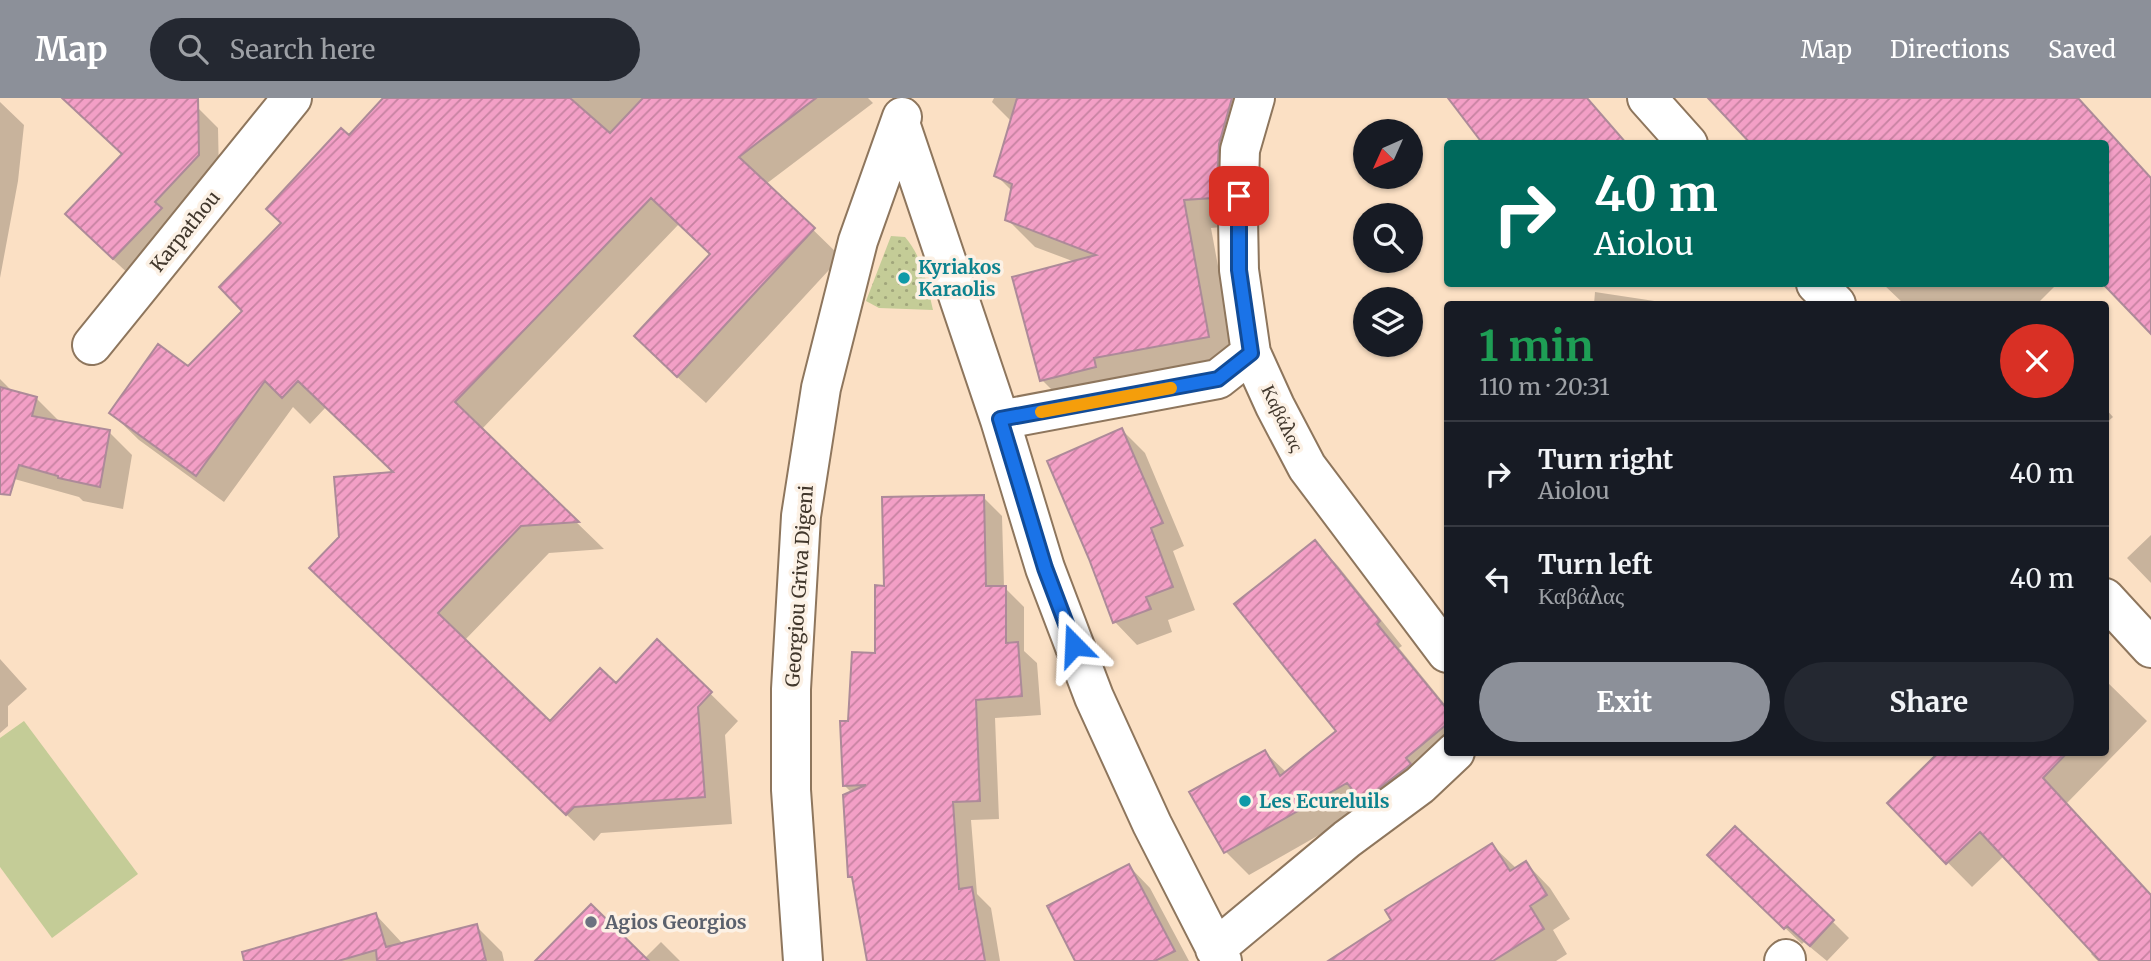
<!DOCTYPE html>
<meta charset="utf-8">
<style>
body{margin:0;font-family:Merriweather,serif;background:#242831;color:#f1f3f6;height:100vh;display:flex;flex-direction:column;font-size:26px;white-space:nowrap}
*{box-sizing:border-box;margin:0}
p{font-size:23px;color:#9ea1a6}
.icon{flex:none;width:38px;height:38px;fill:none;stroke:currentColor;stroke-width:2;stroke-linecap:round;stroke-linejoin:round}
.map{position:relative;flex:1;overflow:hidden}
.details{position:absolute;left:1444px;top:203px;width:665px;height:455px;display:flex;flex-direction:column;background:#171b24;border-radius:7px;box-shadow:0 2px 5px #0004}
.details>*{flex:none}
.top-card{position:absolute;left:1444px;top:42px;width:665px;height:147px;border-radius:7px;box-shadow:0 2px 5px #0004;background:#00695c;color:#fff;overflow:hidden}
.needle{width:46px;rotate:225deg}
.buttons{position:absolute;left:1353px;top:21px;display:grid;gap:14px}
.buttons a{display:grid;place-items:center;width:70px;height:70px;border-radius:50%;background:#171b24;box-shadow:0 2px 5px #0004;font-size:35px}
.pin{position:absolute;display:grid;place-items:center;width:60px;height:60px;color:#fff;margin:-30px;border-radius:14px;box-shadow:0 4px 10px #0006}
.me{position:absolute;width:77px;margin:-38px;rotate:339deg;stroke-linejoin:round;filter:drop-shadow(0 0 5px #0008)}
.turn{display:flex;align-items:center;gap:24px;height:147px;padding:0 35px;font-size:32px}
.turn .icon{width:91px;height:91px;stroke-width:2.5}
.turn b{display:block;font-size:49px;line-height:60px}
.round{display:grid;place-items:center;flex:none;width:74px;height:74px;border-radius:37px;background:#242831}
.summary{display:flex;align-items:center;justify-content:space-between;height:119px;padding:0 35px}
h1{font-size:42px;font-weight:700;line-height:52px;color:#1e9e55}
.action{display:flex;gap:14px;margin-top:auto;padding:14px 35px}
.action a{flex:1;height:80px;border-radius:42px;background:#8c9099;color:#fff;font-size:28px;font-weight:700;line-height:80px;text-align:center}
.action a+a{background:#242831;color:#f1f3f6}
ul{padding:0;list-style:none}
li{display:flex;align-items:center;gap:21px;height:105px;padding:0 35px;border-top:2px solid #363941}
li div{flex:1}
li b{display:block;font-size:26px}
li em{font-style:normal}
header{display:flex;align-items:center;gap:42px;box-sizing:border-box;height:98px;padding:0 35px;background:#8c9099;color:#fff}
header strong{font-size:33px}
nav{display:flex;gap:38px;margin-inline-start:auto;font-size:24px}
.search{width:490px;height:63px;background:#242831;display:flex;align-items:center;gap:18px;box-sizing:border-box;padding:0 24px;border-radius:38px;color:#9ea1a6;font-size:26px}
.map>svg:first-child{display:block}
.grass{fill:url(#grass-dots)}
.garden{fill:#c4cc97}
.shadow{fill:#0003}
.building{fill:url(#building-hatch);stroke:#ad8a99;stroke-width:2}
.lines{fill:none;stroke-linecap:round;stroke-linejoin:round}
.minor-casing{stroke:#8e765d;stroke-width:42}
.minor{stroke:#fff;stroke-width:38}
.route-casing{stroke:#114b97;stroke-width:18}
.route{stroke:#1a73e8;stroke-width:12}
.slow{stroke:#f59e0b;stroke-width:12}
.culture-dot{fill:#0f9aa8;stroke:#fcf1e5;stroke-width:2.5}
.worship-dot{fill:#6b7280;stroke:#fcf1e5;stroke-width:2.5}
.labels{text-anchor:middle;stroke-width:7;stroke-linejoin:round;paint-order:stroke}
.street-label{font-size:19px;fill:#41372c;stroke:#fcf1e5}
.culture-label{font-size:19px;font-weight:bold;fill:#0d838f;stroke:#fcf1e5;text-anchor:start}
.worship-label{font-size:19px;font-weight:bold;fill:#5b616d;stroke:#fcf1e5;text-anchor:start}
</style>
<header>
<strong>Map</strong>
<div class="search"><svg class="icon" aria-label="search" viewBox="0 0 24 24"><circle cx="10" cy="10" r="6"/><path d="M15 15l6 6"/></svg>Search here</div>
<nav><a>Map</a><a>Directions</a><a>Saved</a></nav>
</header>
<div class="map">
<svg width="2151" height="863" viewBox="0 0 2151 863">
<defs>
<pattern id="grass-dots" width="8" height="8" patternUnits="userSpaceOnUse" patternTransform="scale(1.75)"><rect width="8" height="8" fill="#c4cc97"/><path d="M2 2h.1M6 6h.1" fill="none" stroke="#a1a67b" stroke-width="1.8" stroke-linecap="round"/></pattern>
<pattern id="building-hatch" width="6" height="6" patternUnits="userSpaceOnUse" patternTransform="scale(1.75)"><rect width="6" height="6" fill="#f39fc6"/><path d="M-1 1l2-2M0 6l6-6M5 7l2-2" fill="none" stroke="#c682a1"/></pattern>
</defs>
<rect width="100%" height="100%" fill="#fbe0c4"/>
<path class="grass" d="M891,138L905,139C923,160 927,186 933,212L879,210L866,203Z"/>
<path class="garden" d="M24,623L138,776L52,840L0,769V640Z"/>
<path class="shadow" d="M64,0H188L218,30L219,77L134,181L87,137L124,57Z
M385,0H868L873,5L766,86L841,159L706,305L663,266L712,157L679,126L481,332L604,451L549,455L464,543L550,625L616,587L657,543L738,623L725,637L732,726L601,735L594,743L338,497L340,439L396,375L326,309L310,326L293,309L224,404L139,342L111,315L188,270L244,213L283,125L349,40Z
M994,0H1237L1241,127L1211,130L1236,266L1070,310L1042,282L1075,164L1035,149L1007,121L1012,93L996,77L1012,24L992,4Z
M1450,0L1586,1L1628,46H1489Z
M0,4L24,27L18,83L0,180Z
M1883,186H2057L2037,206H1904Z
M1595,194L1661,204L1663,206H1594Z
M0,281L14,295L36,300L59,323L109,334L132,357L123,411L83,403L79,399L0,377Z
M2105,310L2113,319L2105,326Z
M1122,332L1145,355L1184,448L1173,453L1195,512L1168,522L1172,534L1137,547L1115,524Z
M983,399L1002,418L1004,489L1024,509V553L1037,565L1041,617L995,620L999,721L971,722L977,796L991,810L1000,863H869L854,782L850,778L852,695L845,688L850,624L877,557L886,489Z
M2151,437V485L2127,460Z
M1315,444L1338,468L1402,548L1399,550L1447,609V654L1370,708L1249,777L1226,754L1265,654L1287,675L1338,633Z
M0,561L27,591L8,608V628L0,635Z
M2105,582L2147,623L2066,706L2150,796L2151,795V863H2098L2091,856L2094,853L2005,757L1972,789L1889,705L1942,654H2105Z
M1492,747L1517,771L1526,765L1550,790L1570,821L1553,832L1567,856L1556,863H1331L1394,822Z
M1129,768L1150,790L1189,863H1077Z
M1726,774L1832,823L1849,840L1827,863L1804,844L1802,846Z
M376,817L403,846L476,828L502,854L504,863H285Z
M661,844L680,863H537L644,861Z"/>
<path class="building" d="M62,0H198L199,57L155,104L162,110L113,161L65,116L122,56Z
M383,0H570L610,35L643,0H816L739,59L815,130L677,279L634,238L710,156L651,100L455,304L579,424L521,428L438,515L550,623L600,570L616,585L657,541L712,594L698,609L705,699L574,709L566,717L309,470L339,439L334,379L393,374L298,283L282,300L265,283L196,378L109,315L158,246L188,268L242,213L219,189L281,125L266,111L341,30L349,37Z
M1017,0H1232L1219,46L1217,81L1213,100L1184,102L1209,239L1094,260L1096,269L1040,283L1012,179L1096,157L1005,122L1012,86L994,78Z
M1448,0H1587L1627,46H1483Z
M1708,0H2078L2151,80V236L2105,188V46H1751Z
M0,289L37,299L32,318L110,332L100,389L58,380V378L19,367L10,397L0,396Z
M1122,330L1163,425L1151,430L1173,489L1146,499L1151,511L1113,525L1089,461L1047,363Z
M984,397L986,488H1006V545L1018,544L1022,598L976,602L980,703L953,704L959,791L972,789L985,863H867L852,779H848L843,697L866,687L843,688L840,623H848L852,554L875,555V487L884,488L882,399Z
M1315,442L1380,523L1377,526L1447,611V626L1406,660L1411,666L1406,670L1362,703L1347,685L1224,755L1189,694L1265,652L1280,678L1336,633L1234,506Z
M1939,654H2068L2043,680L2151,797V863H2100L1980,734L1946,766L1887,705Z
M1735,728L1834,822L1810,848L1787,828L1784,831L1707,757Z
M1492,745L1510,773L1526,763L1547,797L1530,808L1544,831L1493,863H1328L1391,822L1385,812Z
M1129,766L1175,853L1155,863H1075L1047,808Z
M591,806L649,863H535Z
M376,815L386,849L477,826L486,863H377L376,852L338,863H244L242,854Z"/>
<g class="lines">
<defs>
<path id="minor" d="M1255,0L1240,52L1238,121L1239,172L1251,255L1275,308L1307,369L1447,555
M1647,0L1688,46
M900,25L1000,322L1045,470L1094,599L1152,726L1222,863
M1816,186L1836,206
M92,247L292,0
M1000,322L1218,281L1251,255
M2105,500L2151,550
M1215,851L1347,741L1420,687L1455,654
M803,863L791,692V591L801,418L821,290L858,143L902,19
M1784,863L1786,861"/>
</defs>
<use href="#minor" class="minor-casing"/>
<use href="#minor" class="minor"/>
</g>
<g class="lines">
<defs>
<path id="route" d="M1074,547L1045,470L1000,321L1218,281L1251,255L1239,172V98"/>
</defs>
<use href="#route" class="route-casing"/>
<use href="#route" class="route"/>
<path class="slow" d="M1041,314L1171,290"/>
</g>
<g class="culture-dot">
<circle cx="904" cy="180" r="7"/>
<circle cx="1245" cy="703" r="7"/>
</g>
<circle class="worship-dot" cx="591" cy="824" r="7"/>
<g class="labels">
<g class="street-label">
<text transform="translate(185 133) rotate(-51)" y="7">Karpathou</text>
<text transform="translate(1283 320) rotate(64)" y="7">Καβάλας</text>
<text transform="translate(799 488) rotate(-86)" y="7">Georgiou Griva Digeni</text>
</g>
<g class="culture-label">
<text x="918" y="176">Kyriakos<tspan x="918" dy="22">Karaolis</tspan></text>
<text x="1259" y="710">Les Ecureluils</text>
</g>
<g class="worship-label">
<text x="605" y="831">Agios Georgios</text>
</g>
</g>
</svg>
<div class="buttons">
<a><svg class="needle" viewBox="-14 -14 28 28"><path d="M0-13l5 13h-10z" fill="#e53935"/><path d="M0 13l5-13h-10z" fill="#9ea1a6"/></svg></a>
<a><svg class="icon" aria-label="search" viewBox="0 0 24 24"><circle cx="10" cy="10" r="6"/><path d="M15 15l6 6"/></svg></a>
<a><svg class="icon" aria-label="layers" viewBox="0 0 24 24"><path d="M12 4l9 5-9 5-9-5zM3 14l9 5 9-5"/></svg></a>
</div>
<div class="pin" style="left:1239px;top:98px;background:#d93025"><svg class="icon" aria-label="arrive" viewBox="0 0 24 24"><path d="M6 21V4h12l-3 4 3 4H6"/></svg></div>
<svg class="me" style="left:1074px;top:547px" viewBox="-20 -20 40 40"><path d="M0-17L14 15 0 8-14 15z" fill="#1a73e8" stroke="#fff" stroke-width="4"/></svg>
<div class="top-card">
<div class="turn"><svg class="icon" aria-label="right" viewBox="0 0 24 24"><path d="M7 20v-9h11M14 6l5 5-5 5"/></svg><div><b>40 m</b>Aiolou</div></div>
</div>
<section class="details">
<div class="summary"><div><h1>1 min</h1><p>110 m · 20:31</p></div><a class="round" style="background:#d93025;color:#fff"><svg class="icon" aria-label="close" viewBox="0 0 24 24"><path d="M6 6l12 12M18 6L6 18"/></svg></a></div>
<ul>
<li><svg class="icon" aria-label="right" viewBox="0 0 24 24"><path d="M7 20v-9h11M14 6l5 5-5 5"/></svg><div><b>Turn right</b><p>Aiolou</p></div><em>40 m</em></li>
<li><svg class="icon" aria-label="left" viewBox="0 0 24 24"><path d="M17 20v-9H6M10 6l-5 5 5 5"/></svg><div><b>Turn left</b><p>Καβάλας</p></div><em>40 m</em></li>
</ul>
<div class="action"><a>Exit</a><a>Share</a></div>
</section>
</div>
